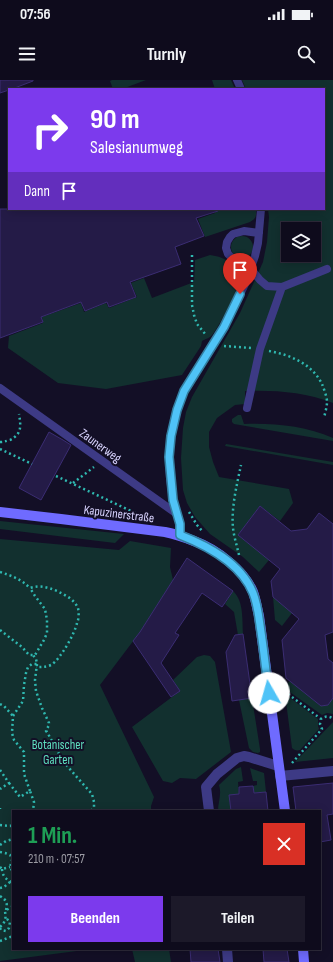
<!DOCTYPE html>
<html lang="de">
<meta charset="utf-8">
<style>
body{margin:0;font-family:"Sofia Sans Condensed",sans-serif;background:#1c1929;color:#f1f3f6;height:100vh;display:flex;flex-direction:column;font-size:15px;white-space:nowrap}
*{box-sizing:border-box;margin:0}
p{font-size:13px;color:#9b9ba3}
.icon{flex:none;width:22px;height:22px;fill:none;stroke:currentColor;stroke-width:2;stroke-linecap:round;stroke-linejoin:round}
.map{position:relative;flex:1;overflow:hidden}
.side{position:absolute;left:12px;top:730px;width:309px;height:140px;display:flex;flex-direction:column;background:#0e0b1c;border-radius:0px;box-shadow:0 2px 10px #0003,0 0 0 1px #2e2b3b}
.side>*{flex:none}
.top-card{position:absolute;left:8px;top:8px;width:317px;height:122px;border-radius:0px;box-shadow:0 2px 10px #0003,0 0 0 1px #2e2b3b;background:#7c3aed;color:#fff;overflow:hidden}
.controls{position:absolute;left:281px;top:142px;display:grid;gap:8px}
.controls a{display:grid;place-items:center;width:40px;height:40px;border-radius:0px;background:#0e0b1c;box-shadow:0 2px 10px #0003,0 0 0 1px #2e2b3b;font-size:20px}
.pin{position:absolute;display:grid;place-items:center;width:34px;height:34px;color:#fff;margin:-41px -17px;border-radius:50% 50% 50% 0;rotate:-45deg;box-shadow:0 0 4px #0007}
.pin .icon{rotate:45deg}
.me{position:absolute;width:44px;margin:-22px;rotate:353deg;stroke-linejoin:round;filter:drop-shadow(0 0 3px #0008)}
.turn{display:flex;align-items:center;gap:14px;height:84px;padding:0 16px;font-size:18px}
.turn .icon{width:52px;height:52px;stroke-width:2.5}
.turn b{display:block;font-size:28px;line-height:34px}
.then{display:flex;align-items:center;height:38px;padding:0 16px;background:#0003;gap:8px;font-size:15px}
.round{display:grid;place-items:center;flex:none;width:42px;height:42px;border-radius:0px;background:#1c1929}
.summary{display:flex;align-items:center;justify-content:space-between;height:68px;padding:0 16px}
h1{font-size:24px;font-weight:700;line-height:30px;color:#1e9e55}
.button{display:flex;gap:8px;margin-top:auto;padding:8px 16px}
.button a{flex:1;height:46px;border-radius:0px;background:#7c3aed;color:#fff;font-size:16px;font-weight:700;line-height:46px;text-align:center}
.button a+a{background:#1c1929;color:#f1f3f6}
.status{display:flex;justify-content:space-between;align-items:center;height:28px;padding:0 20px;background:#0e0b1c;direction:ltr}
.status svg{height:11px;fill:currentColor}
header{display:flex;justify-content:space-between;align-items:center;height:52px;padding:0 16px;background:#0e0b1c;font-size:18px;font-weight:700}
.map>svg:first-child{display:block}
.green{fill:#12302f;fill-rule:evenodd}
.building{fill:#241b47;stroke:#3b2d73}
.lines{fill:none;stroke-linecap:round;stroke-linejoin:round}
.path{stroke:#2fb8b0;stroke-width:2.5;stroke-dasharray:2 3;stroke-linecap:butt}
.lane{stroke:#3d3a85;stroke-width:8}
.street{stroke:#3d3a85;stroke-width:10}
.secondary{stroke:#6f6bff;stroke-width:10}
.route-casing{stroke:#337fa1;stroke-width:10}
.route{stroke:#4fc3f7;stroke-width:7}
.labels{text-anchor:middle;stroke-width:4;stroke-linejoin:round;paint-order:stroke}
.street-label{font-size:13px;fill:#d9d4ff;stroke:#130f26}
.park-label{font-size:13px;fill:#5fe0c0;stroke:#130f26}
</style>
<div class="status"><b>07:56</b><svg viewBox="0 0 49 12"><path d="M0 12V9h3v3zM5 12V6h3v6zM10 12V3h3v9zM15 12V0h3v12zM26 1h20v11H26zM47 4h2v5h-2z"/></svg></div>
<header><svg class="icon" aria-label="menu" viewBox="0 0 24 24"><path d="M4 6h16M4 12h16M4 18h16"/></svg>Turnly<svg class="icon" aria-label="search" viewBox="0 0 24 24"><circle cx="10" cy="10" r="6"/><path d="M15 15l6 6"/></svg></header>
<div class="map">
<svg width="333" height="882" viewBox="0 0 333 882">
<rect width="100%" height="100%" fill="#130f26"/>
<path class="green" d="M112,0H146L122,9H113L110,1Z
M212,0H231L235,9H215Z
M242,0H333V323C304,312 276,310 245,311V324L235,325L217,338L209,352V367L213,382L219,397L289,409L293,423L280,441L260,426L238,455L269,480L259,492L243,477L210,454L195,437L187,423L183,410L181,378L183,348L186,332L192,317L240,233L263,182L267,162L269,137L268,129H324V9H246ZM288,149H314V175H288Z
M214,129H256C256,136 257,138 250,142L205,157L198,139L215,133Z
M231 167a11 11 0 1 1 22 0a11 11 0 1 1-22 0Z
M210,175C224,177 237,183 239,199C239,209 219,247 212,255C210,258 205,259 202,261L201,266L182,295L106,309L58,303L8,268L9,256L43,243L42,237L81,223L84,232L106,223L109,228L137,217L131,203L144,198L152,218L194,202L195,180Z
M238,335H241L244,344C275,343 305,346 333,358V361L234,344L232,342V339Z
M226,364L333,382V385L225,366Z
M0,441L124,454L115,463L0,449Z
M0,459L119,470L130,461L171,468L170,487L173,500L140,552L100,605L154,717L151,726V731H13V869H92L0,881Z
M233,511C244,521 242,540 243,554L238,555L234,532L225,524Z
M273,517L292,533L282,546L275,540Z
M204,575L210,576L215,582L231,672L196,699L180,698L172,703L163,701L132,647L180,611L173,600L197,577Z
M290,601L321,626L328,625L333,618V634L327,633L322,635L287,610L288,603Z
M285,614L318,639V646L319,649L300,670C297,671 294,670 292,668Z
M252,618L260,669V672L258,673L253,672L249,668L239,620Z
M333,642V678L295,682Z
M241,687L243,701L238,702L239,714L229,716L231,731H218C218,722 222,714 219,705L236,689Z
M250,688L264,693L266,712L254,713L253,706L257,705V701H253Z
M132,869H169L171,882H135Z"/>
<path class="building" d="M0,0H33V1L12,9H9V10L0,13Z
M0,129H218V131L196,138L204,156L175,167L181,184L130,202L136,217L109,227L107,222L85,231L81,222L41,237L43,242L0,258Z
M49,352L63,360L71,365L41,420L19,408Z
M260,426L291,451L307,449L319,433L333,444V552L325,555L328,579L333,583V618L328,625L321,626L286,598L282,560L299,539L273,517L271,501L280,489L238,455Z
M187,478L233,511L222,527L202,513L175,553L179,555L161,583L180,611L171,617L133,561L140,552Z
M243,554L252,618L232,621L226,572L235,555Z
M333,703V734L327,735L331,760L320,762V731H296L293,707Z
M253,706L254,713L266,712L268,731H231L229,715L239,714V707Z
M190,869H218L220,882H191Z
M263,869H287L289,882H264Z"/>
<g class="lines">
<path class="path" d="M192,175V225L194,235L197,244L206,255
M224,266L251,268
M269,271C291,275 312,284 322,304C324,309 327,317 327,322C327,327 325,333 324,338
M0,362C4,362 6,361 10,360C22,354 21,346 19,334
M0,369L32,384
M56,396L144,437
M73,403L94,387
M189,432L197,445L203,452
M239,475C237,466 234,457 233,448C231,428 237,404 241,385
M0,492C12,496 21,499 30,508C40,505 47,507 57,511C65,515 74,519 78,528C79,533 79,539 77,543C75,553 60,580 51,585C46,587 42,587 36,587
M0,550L22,567L29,575H35L44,560L47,553V540L45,529L35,516L30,508
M37,584L35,600L36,611L42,628L49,643V645L46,651L47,652L63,681L75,695L92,714L94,722V727L91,731
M280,608L321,639
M0,624L4,626L13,636
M292,683L322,649L320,644L321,639C325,636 328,636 332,638L333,637
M0,690L9,703L0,709
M9,703L20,717L30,711L34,722L33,731
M30,711L24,694V672L14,660L12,653L13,636L23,621L24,605L26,593L28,587L32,584H37L36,579L33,575
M0,728V729
M0,745L10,746L13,745
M0,765L6,761L13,759
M0,772L5,773L10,775L12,780L10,787L13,792
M0,787L2,789L10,787
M2,789C2,796 7,800 13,803
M0,808L4,807L10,802
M0,816C6,820 8,822 6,830
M0,847C6,841 6,839 5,831L13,826
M0,848L1,850L6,851L9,848L10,842L6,838
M0,861L13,856"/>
<path class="lane" d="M237,0L241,9
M259,153L244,151L233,154L230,157L227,162L226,168L228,174L232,178L250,188L260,200L267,206L282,207L327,189
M0,308L177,434
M247,328L260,269L282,207
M180,455V444L173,420L170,399L169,377L171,356L177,330L184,311L224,247L246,202L255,176L258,163L261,129"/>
<path class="street" d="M280,696L333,691
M209,731L206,707L217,694L237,678L244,676L249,677L278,686
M227,869L228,882"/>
<path class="secondary" d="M0,432L61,439L165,452C175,454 184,457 194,461C216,469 244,490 253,512C256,520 257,528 259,536L285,731
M303,869L304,882"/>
</g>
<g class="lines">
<defs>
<path id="route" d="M240,214L224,247L184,311L177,330L171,356L169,377L172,409L173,420L180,444V455C208,466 241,483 253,513C258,525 259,539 261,552C264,572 266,593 269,613"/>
</defs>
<use href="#route" class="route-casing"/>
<use href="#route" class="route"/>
</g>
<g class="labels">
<g class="street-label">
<text transform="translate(101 365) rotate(36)" y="5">Zaunerweg</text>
<text transform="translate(119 433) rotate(7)" y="5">Kapuzinerstraße</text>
</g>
<g class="park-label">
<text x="58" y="669">Botanischer<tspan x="58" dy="15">Garten</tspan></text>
</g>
</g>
</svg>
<div class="controls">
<a><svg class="icon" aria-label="layers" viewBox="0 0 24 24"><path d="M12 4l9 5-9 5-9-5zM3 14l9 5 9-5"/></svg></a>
</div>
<div class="pin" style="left:240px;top:214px;background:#d93025"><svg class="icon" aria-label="arrive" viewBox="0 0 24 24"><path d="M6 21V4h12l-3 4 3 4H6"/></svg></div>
<svg class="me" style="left:269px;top:613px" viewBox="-20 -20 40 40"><circle r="19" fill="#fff"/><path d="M0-13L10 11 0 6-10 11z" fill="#4fc3f7"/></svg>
<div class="top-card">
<div class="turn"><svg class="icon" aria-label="right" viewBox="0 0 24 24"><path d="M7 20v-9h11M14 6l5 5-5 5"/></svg><div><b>90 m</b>Salesianumweg</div></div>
<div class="then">Dann<svg class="icon" aria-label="arrive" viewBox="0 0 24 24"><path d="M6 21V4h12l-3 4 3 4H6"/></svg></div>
</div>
<section class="side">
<div class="summary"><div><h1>1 Min.</h1><p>210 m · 07:57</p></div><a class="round" style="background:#d93025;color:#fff"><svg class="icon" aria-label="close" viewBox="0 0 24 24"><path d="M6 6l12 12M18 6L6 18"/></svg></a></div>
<div class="button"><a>Beenden</a><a>Teilen</a></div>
</section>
</div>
